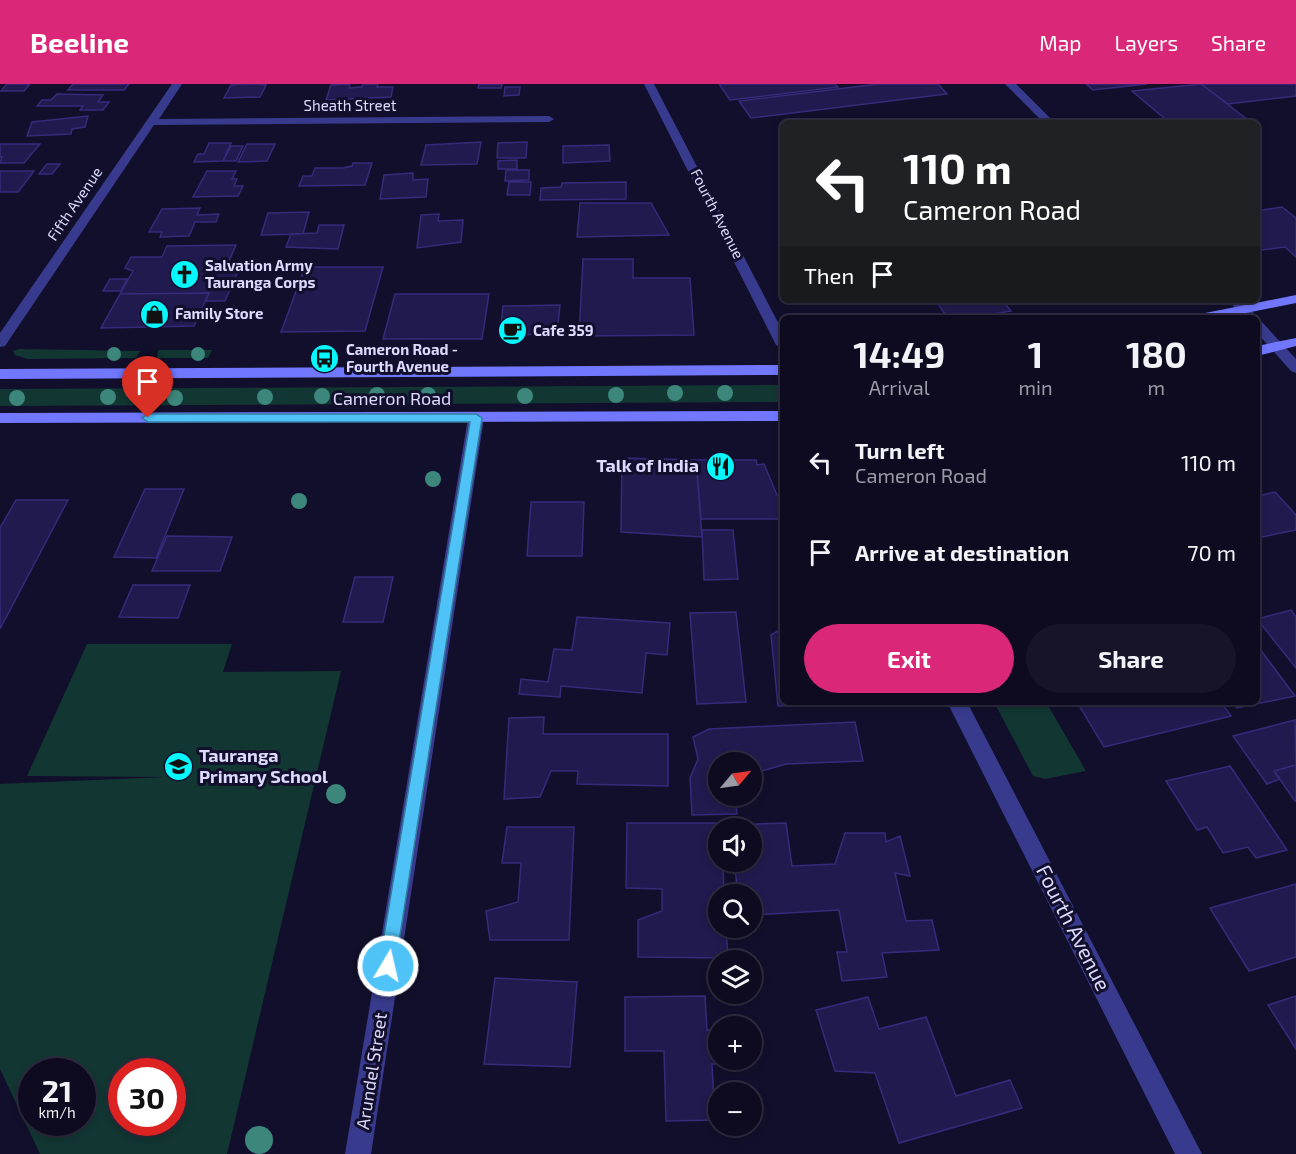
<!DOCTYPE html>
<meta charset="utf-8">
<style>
body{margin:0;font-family:"Exo 2",sans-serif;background:#17142a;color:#f1f3f6;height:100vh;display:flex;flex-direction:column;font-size:22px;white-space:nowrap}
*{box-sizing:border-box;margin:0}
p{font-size:20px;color:#9b9ba5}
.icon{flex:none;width:33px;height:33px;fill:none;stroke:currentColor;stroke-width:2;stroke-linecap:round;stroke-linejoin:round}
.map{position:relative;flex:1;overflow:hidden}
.panel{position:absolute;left:780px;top:231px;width:480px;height:390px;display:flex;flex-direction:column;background:#0e0b21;border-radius:9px;box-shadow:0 3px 9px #0003,0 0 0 2px #2e2b3f}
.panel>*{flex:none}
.top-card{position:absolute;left:780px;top:36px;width:480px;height:183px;border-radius:9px;box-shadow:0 3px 9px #0003,0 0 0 2px #2e2b3f;background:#202124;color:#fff;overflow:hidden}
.needle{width:39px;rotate:61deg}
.controls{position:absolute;left:708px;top:668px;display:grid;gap:12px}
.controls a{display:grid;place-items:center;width:54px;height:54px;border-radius:50%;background:#0e0b21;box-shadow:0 3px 9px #0003,0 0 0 2px #2e2b3f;font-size:30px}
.speed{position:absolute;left:18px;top:974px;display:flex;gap:12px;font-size:30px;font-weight:700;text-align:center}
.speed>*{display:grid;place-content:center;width:78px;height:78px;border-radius:50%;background:#0e0b21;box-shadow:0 3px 9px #0003,0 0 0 2px #2e2b3f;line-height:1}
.speed small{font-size:15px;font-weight:400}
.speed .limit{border:9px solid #d22;background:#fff;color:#111}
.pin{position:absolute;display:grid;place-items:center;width:51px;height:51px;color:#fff;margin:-62px -26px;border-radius:50% 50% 50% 0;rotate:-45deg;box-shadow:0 0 6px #0007}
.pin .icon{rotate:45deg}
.me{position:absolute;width:66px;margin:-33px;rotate:9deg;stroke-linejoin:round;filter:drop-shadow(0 0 4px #0008)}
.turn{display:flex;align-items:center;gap:21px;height:126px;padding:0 24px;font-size:27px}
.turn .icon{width:78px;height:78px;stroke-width:2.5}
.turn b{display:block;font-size:42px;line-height:51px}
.then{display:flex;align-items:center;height:57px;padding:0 24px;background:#0003;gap:12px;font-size:22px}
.eta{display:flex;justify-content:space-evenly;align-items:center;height:102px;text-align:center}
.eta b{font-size:36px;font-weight:700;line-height:42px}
.button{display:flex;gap:12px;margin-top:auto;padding:12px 24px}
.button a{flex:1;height:69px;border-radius:36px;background:#db2777;color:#fff;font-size:24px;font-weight:700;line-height:69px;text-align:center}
.button a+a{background:#17142a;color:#f1f3f6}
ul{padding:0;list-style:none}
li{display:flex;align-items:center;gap:18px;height:90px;padding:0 24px}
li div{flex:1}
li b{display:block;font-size:22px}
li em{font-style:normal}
header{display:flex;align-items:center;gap:36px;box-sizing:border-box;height:84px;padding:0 30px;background:#db2777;color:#fff}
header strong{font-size:28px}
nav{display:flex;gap:33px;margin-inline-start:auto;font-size:21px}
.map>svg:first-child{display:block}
.green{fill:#123632;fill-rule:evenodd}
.building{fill:#211a4e;stroke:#352b7b;stroke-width:1.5}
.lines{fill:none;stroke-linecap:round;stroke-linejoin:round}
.street{fill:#383b8d;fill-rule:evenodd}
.secondary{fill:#7178ff;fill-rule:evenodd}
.tree{fill:#3c867b}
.route{fill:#4fc3f7;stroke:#337fa1;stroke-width:1.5}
.labels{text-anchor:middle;stroke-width:6;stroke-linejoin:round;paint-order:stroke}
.far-street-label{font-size:15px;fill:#dcdaff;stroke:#120f2c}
.far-poi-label{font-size:15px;font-weight:bold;fill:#dcdaff;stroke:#120f2c;text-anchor:start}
.street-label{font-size:18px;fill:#dcdaff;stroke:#120f2c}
.poi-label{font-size:18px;font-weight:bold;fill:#dcdaff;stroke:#120f2c;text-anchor:end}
.near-street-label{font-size:21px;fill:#dcdaff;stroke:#120f2c}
</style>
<header>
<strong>Beeline</strong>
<nav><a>Map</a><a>Layers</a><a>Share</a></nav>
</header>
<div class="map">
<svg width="1296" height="1070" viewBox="0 0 1296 1070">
<rect width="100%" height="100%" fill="#120f2c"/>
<path class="green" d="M19,265L140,267L136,274L28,275L15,271L13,267Z
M158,266H212L208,274H157Z
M783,301V318L0,322V305Z
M87,560H232L223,588L341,587L227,1070H40L0,985V700L166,693L27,692ZM32,987H82V1038H32ZM122,987H172V1038H122Z
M994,618H1046L1086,687L1045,695L1033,692Z"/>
<path class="building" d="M7,0H30L24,7H1Z
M73,0H129L124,6H68Z
M242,0H258L266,1L260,13L224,14L231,1Z
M350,0L349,4L362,3L363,0H378L377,3H393L391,13L326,16L331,1Z
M479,0H502L501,4H478Z
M719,0H835L838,3L730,16Z
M878,0H938L947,10L751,34L739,17Z
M1086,0H1147L1093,6Z
M1201,0H1296V12L1228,20Z
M1201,0L1248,36L1220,39H1170L1132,7Z
M505,3H520L519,11L504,12Z
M57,10L103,11L98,18H109L103,26H80L83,22H37L42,16H51Z
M88,32L85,43L72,45L71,50L27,52L32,38Z
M481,58L477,80L421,81L426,61Z
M527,58L526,74H497L498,59Z
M209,59H231L223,77L194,78L198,70H204Z
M0,60H40L24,79H0L2,73H0Z
M247,60H275L267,77L238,78Z
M609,61L610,77L563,79V62Z
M231,62H243L236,77H223Z
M517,76V85H498V77Z
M353,79H372L365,101L299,102L303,92H312L315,84H343L352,82Z
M47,80H60L52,90H39Z
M506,86H529V96L505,97Z
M0,87H34L18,108H0Z
M207,87H236L232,95H237L234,102H243L238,112L193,113Z
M413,89V96L428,95L426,113L380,115L384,91Z
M509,98H531L530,111H507Z
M626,98V115L540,116L541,104L561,103L562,99Z
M580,119H651L669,151L577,153Z
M1282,123L1296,134V173L1285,163L1262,166L1257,162V127Z
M200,124L197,131L219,130L216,138H195L189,152L160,153L162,148H149L162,125Z
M309,128L303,150L261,151L268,129Z
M439,130L438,137L463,136L461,158L417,164L421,131Z
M319,141H344L338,165L286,163L291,150L317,149Z
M236,161L225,186L239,185L225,217H206L209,209L120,210L133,187L125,184L131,173H162L167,162Z
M583,175H633V194H690L694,251L579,252Z
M305,183H383L365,247L281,248Z
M110,195H127L121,207H103Z
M209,209L194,242L101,244L120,210Z
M395,210H489L482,255H383Z
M935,216H1002L1011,227L970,234H948Z
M560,221L557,250L500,251L503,222Z
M622,374L696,376L702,453L621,448Z
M696,376H756L757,381L764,380L777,411L782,410L783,435H701Z
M145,405H184L156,474L114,473Z
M1275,408L1296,431V446L1257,454V412Z
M16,416H68L0,545V444Z
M531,418H584L582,472H527Z
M702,446H733L738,495L704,496Z
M167,452L232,453L220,487H152Z
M355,493H393L383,538H343Z
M133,501H190L178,534L119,533Z
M1291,526L1296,533V584L1257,535Z
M736,528L746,618L697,620L690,529Z
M577,533L670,539L667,571L646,569L642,609L561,602L560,613L519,610L521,595L548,598L554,565L572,566Z
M783,544V618L855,620L778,622L771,551Z
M1257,561L1295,612L1237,624L1233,618H1257Z
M1077,618H1221L1231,632L1104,663Z
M544,633L543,650H668V702L577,700L578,687H551L540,713L504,715L509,634Z
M1295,636L1296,681L1274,687L1280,695L1267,700L1233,652Z
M855,638L863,677L786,680L752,690V678H718V711H735L737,730L692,731L690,694L698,675L693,653L709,645Z
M1296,681V717H1295L1274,687Z
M1230,682L1287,766L1256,774L1248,763L1223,769L1207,743L1197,746L1166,697Z
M627,739H721V744H718V777H723L724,810H718V843H726L728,874L638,873V836L662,827V805L626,804Z
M786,739L792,782L835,780L845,749H885L886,758L900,752L910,792L895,789L906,837L932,836L939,866L882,869L887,893L842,897L837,868H847L839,826L752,831V810H738L734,777H752V744H731L730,741Z
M507,743H574L569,856H490L486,827L518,818L521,779H502Z
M1296,800V873L1249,887L1210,824Z
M495,894L577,898L570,983L484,980Z
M705,912L707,946H718V975H746L747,980H712L715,1036L666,1037L664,967H625V913Z
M1296,912V965L1268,921Z
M868,913L879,945L926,933L956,1012L1010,996L1022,1024L899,1059L875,989L835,987L816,926Z"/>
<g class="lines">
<path class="street" d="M172,0H182L159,35L549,32L554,35L549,38L154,41L5,262L0,263V249Z
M644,0H654L783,248V265L776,261Z
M1005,0H1016L1055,39H1044Z
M1228,216H1242L1258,234H1244Z
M1257,237L1262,238L1296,275V289L1291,287L1257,249Z
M476,329L484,334L371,1070H345L468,334Z
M947,618H967L1202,1070H1175Z"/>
<path class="secondary" d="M1296,211V219L1221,234H1193L1200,230Z
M1296,254V262L1257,272V262Z
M783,281V291L0,295V285Z
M783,327V337L0,339V329Z"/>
</g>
<g class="tree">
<circle cx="114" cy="270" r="7"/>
<circle cx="198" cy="270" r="7"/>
<circle cx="675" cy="309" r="8"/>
<circle cx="725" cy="309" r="8"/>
<circle cx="377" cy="311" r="8"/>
<circle cx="428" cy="311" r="8"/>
<circle cx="616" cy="311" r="8"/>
<circle cx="322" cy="312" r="8"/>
<circle cx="525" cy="312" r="8"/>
<circle cx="108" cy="313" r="8"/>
<circle cx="265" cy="313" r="8"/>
<circle cx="17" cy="314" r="8"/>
<circle cx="175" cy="314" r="8"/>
<circle cx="433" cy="395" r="8"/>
<circle cx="299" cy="417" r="8"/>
<circle cx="336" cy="710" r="10"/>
<circle cx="259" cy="1056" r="14"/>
</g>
<path class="route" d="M148,330H476L482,334L394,889L388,891L382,889L379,882L470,338H148L142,334Z"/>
<defs>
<symbol id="church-disc" viewBox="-11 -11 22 22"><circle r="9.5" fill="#06f8ff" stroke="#120f2c"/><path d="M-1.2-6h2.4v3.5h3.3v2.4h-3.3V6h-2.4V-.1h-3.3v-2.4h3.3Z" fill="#111"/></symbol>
<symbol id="shop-disc" viewBox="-11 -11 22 22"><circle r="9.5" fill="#06f8ff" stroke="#120f2c"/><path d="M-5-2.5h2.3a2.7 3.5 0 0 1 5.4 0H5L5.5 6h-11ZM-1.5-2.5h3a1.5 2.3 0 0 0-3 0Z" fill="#111"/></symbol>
<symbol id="cafe-disc" viewBox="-11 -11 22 22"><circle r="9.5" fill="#06f8ff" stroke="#120f2c"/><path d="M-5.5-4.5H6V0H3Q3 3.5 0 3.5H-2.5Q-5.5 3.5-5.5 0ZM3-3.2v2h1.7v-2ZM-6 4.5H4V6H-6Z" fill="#111"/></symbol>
<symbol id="bus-disc" viewBox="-11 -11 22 22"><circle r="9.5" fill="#06f8ff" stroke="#120f2c"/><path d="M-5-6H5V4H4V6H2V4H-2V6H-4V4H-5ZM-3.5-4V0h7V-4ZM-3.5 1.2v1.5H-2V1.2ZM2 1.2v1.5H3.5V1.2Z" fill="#111"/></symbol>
<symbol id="restaurant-disc" viewBox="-11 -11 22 22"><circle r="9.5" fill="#06f8ff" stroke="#120f2c"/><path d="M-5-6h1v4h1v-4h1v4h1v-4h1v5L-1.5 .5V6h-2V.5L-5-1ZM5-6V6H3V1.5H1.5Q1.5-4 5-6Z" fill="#111"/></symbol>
<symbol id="school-disc" viewBox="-11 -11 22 22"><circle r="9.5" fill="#06f8ff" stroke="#120f2c"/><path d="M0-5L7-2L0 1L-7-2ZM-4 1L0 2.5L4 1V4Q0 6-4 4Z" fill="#111"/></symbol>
</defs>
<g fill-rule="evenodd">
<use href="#church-disc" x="168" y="174" width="33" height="33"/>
<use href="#shop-disc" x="138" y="214" width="33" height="33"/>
<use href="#cafe-disc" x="496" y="230" width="33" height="33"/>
<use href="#bus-disc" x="308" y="258" width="33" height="33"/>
<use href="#restaurant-disc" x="704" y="366" width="33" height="33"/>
<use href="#school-disc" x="162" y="666" width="33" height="33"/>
</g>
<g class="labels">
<g class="far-street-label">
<text x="350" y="27">Sheath Street</text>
<text transform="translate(75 120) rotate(-56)" y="5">Fifth Avenue</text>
<text transform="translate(717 130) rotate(63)" y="5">Fourth Avenue</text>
</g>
<g class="far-poi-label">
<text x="205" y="187">Salvation Army<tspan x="205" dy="17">Tauranga Corps</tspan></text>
<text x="175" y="235">Family Store</text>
<text x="533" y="252">Cafe 359</text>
<text x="346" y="271">Cameron Road -<tspan x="346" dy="17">Fourth Avenue</tspan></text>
</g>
<g class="street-label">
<text x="392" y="321">Cameron Road</text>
<text transform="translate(372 987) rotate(-81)" y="6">Arundel Street</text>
</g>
<g class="poi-label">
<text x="699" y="388">Talk of India</text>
<text x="199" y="678" text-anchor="start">Tauranga<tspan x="199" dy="21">Primary School</tspan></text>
</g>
<g class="near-street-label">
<text transform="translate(1073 844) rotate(63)" y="7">Fourth Avenue</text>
</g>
</g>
</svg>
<div class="controls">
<a><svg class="needle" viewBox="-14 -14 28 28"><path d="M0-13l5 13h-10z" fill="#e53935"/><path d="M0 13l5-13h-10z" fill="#9b9ba5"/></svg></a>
<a><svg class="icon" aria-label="sound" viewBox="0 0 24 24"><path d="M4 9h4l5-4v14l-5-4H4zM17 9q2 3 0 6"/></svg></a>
<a><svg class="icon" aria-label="search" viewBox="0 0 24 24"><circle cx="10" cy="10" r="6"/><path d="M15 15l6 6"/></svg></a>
<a><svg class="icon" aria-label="layers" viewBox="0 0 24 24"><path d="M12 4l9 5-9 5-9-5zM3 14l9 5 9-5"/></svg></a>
<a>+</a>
<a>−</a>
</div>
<div class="speed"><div>21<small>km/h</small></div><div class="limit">30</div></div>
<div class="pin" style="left:148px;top:334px;background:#d93025"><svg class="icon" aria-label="arrive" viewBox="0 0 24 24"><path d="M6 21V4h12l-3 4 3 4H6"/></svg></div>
<svg class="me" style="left:388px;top:882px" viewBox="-20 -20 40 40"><circle r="17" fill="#4fc3f7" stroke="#fff" stroke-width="3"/><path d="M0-11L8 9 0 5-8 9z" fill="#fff"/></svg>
<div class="top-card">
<div class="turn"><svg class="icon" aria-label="left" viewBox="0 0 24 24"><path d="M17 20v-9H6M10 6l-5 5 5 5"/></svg><div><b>110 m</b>Cameron Road</div></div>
<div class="then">Then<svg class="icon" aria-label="arrive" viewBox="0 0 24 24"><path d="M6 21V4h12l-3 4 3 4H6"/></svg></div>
</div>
<section class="panel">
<div class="eta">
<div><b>14:49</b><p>Arrival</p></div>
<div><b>1</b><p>min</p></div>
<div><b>180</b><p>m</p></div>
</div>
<ul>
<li><svg class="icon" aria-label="left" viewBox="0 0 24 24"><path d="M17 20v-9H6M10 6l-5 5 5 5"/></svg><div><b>Turn left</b><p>Cameron Road</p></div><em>110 m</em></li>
<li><svg class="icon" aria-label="arrive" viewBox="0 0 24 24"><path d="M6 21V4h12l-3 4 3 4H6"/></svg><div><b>Arrive at destination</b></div><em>70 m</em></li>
</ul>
<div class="button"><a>Exit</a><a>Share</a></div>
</section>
</div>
